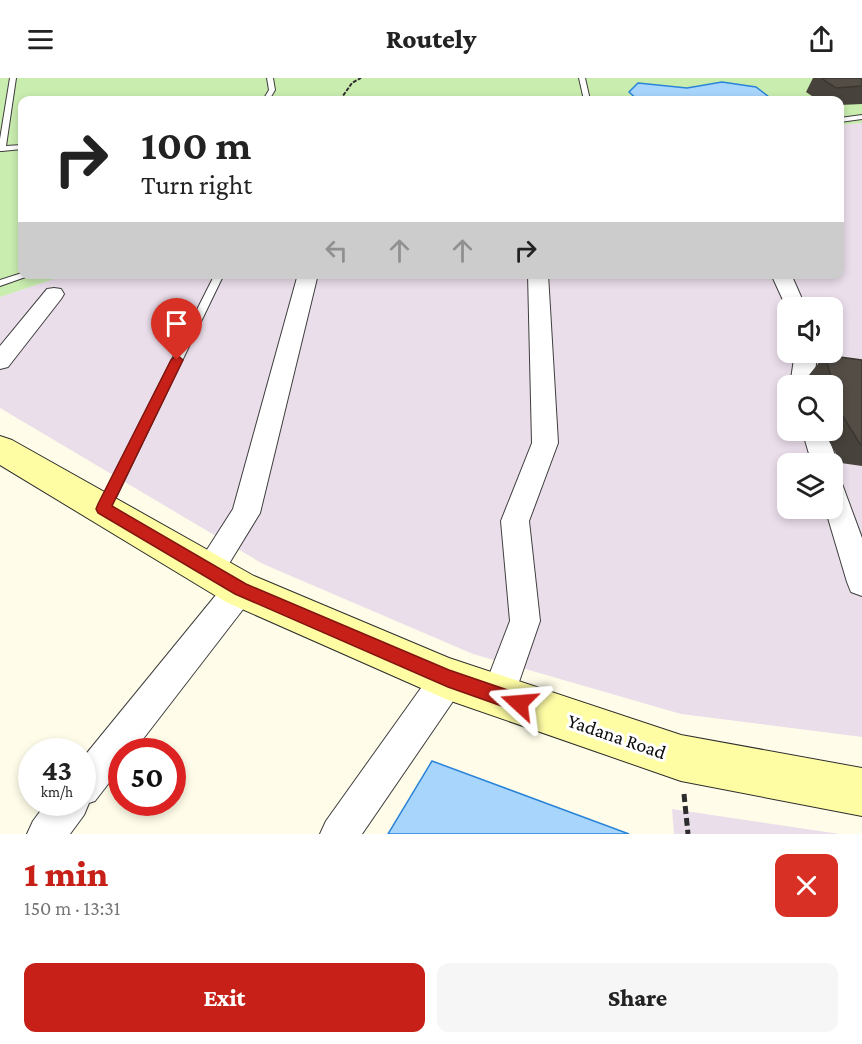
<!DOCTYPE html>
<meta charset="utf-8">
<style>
body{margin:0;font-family:"Crimson Pro",serif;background:#f6f6f6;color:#222;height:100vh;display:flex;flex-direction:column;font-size:22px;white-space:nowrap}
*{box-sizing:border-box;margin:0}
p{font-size:20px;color:#767676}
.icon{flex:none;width:33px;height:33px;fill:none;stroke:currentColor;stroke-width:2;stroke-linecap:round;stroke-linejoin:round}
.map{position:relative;height:756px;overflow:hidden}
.side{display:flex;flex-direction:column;background:#fff;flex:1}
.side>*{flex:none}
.top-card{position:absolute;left:18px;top:18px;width:826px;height:183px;border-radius:12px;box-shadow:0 3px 9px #0003;background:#fff;color:#222;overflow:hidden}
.tools{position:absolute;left:777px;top:219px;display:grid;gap:12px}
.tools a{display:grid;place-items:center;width:66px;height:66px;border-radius:12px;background:#fff;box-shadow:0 3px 9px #0003;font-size:30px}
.speed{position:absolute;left:18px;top:660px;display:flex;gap:12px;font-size:30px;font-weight:700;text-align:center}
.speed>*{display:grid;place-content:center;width:78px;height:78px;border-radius:50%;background:#fff;box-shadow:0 3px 9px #0003;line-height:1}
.speed small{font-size:15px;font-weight:400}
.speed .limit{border:9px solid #d22;background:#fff;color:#111}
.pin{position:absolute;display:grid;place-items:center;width:51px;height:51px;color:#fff;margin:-62px -26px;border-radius:50% 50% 50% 0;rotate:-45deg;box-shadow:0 0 6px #0007}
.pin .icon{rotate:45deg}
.me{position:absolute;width:66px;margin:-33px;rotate:289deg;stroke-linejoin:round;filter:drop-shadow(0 0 4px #0008)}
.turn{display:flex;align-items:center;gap:21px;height:126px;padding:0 24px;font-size:27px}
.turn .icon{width:78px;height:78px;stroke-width:2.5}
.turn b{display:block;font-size:42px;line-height:51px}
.lanes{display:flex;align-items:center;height:57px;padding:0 24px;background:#0003;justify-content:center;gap:30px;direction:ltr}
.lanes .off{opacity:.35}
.round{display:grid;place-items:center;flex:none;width:63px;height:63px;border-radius:12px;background:#f6f6f6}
.headline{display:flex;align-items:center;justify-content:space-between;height:102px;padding:0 24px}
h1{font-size:36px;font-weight:800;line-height:45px;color:#c62018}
.primary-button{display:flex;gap:12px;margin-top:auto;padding:12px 24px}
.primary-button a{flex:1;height:69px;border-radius:12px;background:#c62018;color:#fff;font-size:24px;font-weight:800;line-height:69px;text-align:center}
.primary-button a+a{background:#f6f6f6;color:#222}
header{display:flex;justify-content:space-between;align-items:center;height:78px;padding:0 24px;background:#fff;font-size:27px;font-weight:800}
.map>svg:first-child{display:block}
.industrial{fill:#ebdeeb;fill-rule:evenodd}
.green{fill:#c9ecaf}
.water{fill:#a8d5fb;stroke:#2983d9;stroke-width:1.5}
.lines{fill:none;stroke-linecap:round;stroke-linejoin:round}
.service-casing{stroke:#3e3e3e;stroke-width:2}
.minor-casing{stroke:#3e3e3e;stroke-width:2}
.secondary-casing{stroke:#2d2d2d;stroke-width:2}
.path-far1{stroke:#2d2d2d;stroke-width:2;stroke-dasharray:4 1.5;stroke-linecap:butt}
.path{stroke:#2d2d2d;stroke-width:5;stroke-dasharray:8 4;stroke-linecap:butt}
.service{fill:#fff;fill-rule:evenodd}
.minor{fill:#fff;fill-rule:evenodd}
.secondary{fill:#fffda4;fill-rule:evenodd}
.wall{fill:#48423c}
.building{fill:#544d46;stroke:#3b3631;stroke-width:1.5}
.route{fill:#c62018;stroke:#811510;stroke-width:1.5}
.labels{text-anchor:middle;stroke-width:6;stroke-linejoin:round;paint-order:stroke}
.near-street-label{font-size:20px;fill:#0b0b0b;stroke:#fff}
</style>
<header><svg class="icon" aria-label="menu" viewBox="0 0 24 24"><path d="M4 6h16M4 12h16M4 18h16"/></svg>Routely<svg class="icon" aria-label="share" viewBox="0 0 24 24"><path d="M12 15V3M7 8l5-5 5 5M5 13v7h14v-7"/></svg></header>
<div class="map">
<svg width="862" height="756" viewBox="0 0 862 756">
<rect width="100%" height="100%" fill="#fffde9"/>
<path class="industrial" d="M862,45V659L681,636L473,576L263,486L0,330V219L66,196H840V47ZM788,230H832V274H788ZM788,308H832V352H788ZM788,386H832V430H788Z
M672,731L840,756H674Z"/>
<path class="green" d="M0,0H862V45L840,47V22H22V196L66,197L0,219Z"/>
<path class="water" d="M722,4L756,9L773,22H638L629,14L638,5L687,10Z
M432,683L629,756H388Z"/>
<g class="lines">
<defs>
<path id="service" d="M10,0H16L6,68L22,67V71L2,73H0V61Z
M267,0H273L275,12L269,22H263L269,12Z
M579,0H585L590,22H584Z
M862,37V41L840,44V40Z
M22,195L34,196L0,208V202Z
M215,196H224L109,434L104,436L99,434L98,430L99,426Z"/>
<path id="minor" d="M298,196H318L260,435L219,502L209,506L199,502L194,492L233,431Z
M528,196H548L558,365L529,443L540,543L510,630L498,635L486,630L481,618L510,543L501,443L532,365Z
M771,196H791L806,230H788V233Z
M54,210L61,211L64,216L61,221L8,289L0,291V268L47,211Z
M795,274H817L814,308H790Z
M802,352H826L838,386L834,393L832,386H812Z
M832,400L841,403L862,460V518L851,514L847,504L825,430H832Z
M240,497L251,501L255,511L251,521L133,674H122V688L95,723L89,725L84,737L70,756H27L33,743L47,724H82V681L229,501Z
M448,585L460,589L464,601L460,613L362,756H320L326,743L436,589Z"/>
<path id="secondary" d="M0,358L12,362L254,498L449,580L681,657L862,690V738L681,703L448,622L226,524L0,387Z"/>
</defs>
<use href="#service" class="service-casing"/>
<use href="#minor" class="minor-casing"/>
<use href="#secondary" class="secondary-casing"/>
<path class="path-far1" d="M340,22L352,5L361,0"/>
<path class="path" d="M684,716L688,756"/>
<use href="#service" class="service"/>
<use href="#minor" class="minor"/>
<use href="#secondary" class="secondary"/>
</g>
<path class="wall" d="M813,0H862V26L840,27V22H818L806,14Z
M825,277L862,282V388L841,385L824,354L823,352H832V308H812L809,297Z"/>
<path class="building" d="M821,0H862V8L836,10Z
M286,19L309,20L307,22H282Z
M825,277L862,282V367L860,366L841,335Z"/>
<path class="route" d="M177,277L183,282L112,428L246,506L449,592L525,618L528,625L525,631L519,634L448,609L235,516L98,435L96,431L98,426L171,282Z"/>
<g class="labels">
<g class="near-street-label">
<text transform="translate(617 658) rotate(19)" y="7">Yadana Road</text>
</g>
</g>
</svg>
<div class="tools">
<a><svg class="icon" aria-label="sound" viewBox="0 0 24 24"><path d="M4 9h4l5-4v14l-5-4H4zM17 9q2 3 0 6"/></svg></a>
<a><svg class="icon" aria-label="search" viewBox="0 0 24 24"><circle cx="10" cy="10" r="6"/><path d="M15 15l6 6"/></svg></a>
<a><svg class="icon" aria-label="layers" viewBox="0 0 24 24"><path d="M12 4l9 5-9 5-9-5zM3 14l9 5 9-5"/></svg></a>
</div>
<div class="speed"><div>43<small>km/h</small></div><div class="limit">50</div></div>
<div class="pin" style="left:177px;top:282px;background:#d93025"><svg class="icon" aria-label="arrive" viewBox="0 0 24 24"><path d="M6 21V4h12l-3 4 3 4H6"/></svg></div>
<svg class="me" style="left:519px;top:625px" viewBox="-20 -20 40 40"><path d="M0-17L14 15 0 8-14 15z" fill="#c62018" stroke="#fff" stroke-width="4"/></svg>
<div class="top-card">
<div class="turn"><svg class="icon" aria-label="right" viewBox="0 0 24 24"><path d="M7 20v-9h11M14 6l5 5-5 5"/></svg><div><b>100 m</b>Turn right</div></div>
<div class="lanes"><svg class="icon off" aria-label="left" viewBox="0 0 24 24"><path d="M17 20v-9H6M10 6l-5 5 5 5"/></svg><svg class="icon off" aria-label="ahead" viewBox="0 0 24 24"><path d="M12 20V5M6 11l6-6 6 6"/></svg><svg class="icon off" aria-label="ahead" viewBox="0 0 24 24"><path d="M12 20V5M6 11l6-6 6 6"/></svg><svg class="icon" aria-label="right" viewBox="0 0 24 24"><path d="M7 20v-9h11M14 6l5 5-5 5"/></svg></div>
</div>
</div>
<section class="side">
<div class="headline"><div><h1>1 min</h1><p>150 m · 13:31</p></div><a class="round" style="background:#d93025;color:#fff"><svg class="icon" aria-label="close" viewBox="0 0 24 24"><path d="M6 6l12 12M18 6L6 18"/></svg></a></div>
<div class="primary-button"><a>Exit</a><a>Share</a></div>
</section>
